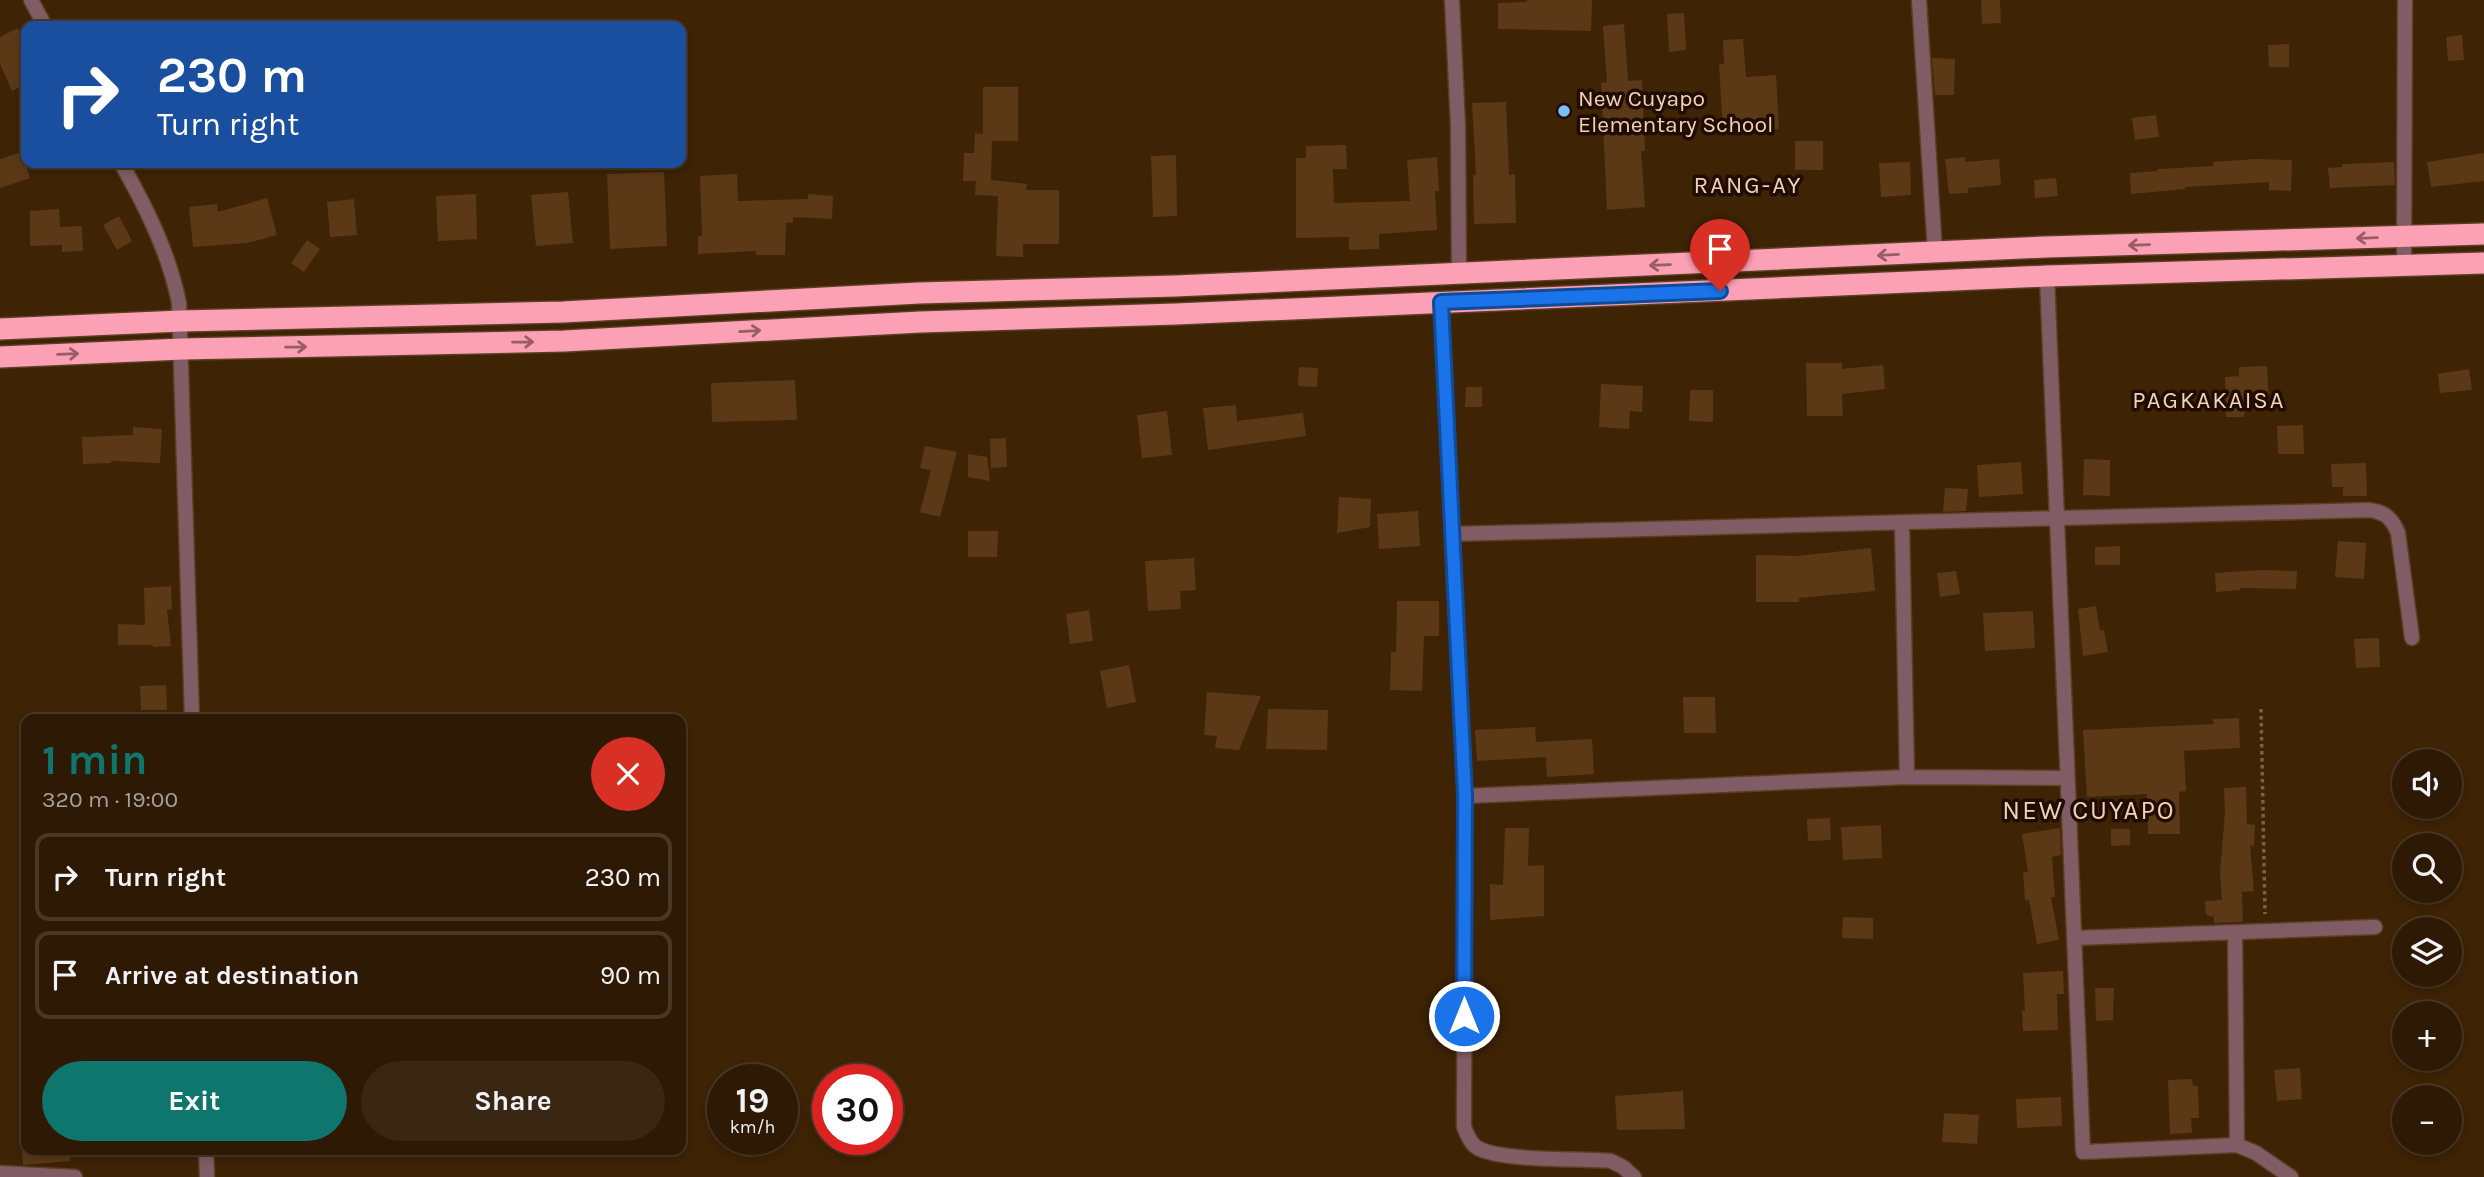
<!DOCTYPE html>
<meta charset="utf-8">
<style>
body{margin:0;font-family:Karla,sans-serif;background:#3a2713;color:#f1f3f6;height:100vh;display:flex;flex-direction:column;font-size:26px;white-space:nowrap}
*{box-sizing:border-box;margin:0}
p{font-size:23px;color:#a7a19a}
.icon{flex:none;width:38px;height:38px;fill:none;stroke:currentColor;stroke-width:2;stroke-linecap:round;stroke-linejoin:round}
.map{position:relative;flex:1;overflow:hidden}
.panel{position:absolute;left:21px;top:714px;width:665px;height:441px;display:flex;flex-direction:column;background:#2e1a04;border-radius:14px;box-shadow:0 4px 10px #0003,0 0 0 2px #493826}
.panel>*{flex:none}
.banner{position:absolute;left:21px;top:21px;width:665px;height:147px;border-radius:14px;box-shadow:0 4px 10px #0003,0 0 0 2px #493826;background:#1a4fa0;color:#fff;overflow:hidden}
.fabs{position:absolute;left:2392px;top:749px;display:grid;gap:14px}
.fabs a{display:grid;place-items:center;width:70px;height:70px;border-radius:50%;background:#2e1a04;box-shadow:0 4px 10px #0003,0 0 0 2px #493826;font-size:35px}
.speed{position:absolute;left:707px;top:1064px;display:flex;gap:14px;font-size:35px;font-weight:700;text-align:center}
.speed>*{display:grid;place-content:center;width:91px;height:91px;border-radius:50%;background:#2e1a04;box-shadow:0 4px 10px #0003,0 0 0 2px #493826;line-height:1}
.speed small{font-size:18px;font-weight:400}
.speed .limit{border:10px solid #d22;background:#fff;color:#111}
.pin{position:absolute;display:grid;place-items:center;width:60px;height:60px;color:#fff;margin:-72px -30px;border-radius:50% 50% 50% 0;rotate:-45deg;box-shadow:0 0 7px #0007}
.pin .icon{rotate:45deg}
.me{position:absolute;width:77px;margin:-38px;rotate:0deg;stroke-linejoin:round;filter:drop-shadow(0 0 5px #0008)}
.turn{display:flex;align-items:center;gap:24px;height:147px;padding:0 21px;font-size:32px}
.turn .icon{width:91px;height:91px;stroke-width:2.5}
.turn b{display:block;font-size:49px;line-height:60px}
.round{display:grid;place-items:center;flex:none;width:74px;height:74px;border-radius:37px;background:#3a2713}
.headline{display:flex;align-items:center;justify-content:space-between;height:119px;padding:0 21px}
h1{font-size:42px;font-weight:700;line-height:52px;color:#0f766e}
.primary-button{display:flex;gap:14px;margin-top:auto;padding:14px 21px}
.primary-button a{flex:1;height:80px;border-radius:42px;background:#0f766e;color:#fff;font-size:28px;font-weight:700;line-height:80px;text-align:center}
.primary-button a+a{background:#3a2713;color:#f1f3f6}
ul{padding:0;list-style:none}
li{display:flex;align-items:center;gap:21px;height:88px;margin:0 14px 10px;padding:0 7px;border:4px solid #493826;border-radius:14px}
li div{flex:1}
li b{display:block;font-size:26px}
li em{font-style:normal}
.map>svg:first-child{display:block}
.building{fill:#5b3917}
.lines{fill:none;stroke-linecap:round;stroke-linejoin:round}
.street-casing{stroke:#5a3f22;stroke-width:17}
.highway-casing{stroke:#5a3f22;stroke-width:24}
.path{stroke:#7d6144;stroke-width:3.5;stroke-dasharray:3.5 3.5;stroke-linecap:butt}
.street{stroke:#825c65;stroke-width:14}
.highway{stroke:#fca0b6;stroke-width:21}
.oneway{stroke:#995e64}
.route-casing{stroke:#114b97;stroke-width:18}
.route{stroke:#1a73e8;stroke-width:12}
.poi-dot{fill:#78bff7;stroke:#210d00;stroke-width:2.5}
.labels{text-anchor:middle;stroke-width:7;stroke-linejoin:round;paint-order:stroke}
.poi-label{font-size:23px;fill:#f0d2b8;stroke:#210d00;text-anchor:start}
.neighbourhood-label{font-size:24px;letter-spacing:2px;fill:#f0d2b8;stroke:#210d00}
.quarter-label{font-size:26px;letter-spacing:2px;fill:#f0d2b8;stroke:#210d00}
</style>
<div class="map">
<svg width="2484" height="1177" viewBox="0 0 2484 1177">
<rect width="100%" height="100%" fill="#3e2305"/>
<path class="building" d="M1527,0H1592L1591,31L1498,29V3L1527,2Z
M1981,0H2000L2001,23L1982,24Z
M1684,13L1686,50L1669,52L1667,14Z
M1624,24L1628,81L1642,80L1645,151H1641L1645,207L1607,210L1601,83L1607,82L1603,26Z
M18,28L26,46V84L12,91L0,64V37Z
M2462,35L2464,60L2448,61L2446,37Z
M1743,39L1746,77L1776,75L1779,129L1723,133L1719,64H1724L1723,40Z
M2289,44V67H2269L2268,45Z
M1932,58L1955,59L1954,95H1935Z
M983,87H1018V141H992L991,180L1027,184L1026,190H1059V244H1023V257L996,256L998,196L975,195L976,181H963L964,153H974L975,133L983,134Z
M1506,102L1509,175L1515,174L1516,223L1474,224L1473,175H1476L1472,103Z
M2156,115L2159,137L2135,140L2132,118Z
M1795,141H1823V170H1795Z
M1346,145L1347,169H1333L1334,203L1410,201L1407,160L1437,157L1439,191H1435L1437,230L1379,234V249L1349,250V237L1296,238V158H1306V146Z
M22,152L30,178L0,188V159Z
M2484,153V181L2431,187L2427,162Z
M1176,155L1177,216L1153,217L1151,156Z
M1965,157V162L1999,159L2001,185L1968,188V193L1949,194L1945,159Z
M2256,159L2292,160L2291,191L2269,190V182L2185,187V189L2131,194L2130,173L2158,171V169L2213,166V162Z
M1910,162L1911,195L1881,197L1879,163Z
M2394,162L2395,185L2330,188L2328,168L2342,167V164Z
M664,172L667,246L610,249L607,174Z
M737,174L738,201L808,199V194L833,196L832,219L793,217V222L786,223L785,255H756V251L698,254V236H702L700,176Z
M2056,178L2058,196L2035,198L2034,180Z
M568,192L573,243L536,246L531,195Z
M476,194L477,239L438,241L436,196Z
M267,198L277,235L247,243L193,247L189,207L217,204L218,212Z
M354,199L357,235L330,237L327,202Z
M59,209L60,227L82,226L83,251L62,252V245L30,246V211Z
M119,216L132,241L117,250L103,225Z
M307,240L320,249L304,272L291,263Z
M1806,363H1842V369L1883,365L1885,389L1842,394L1843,416H1807Z
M2267,366L2269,406L2247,407L2243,417H2226L2225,377L2239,376V367Z
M1299,367L1318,368L1317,387L1298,386Z
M2469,369L2472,390L2440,393L2438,374Z
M795,380L797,420L712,422L711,383Z
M1601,384L1643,386L1642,412L1630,411L1629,429L1599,427Z
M1466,387H1482V407H1465Z
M1690,390H1713V422L1689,421Z
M1236,405L1237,421L1303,413L1306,436L1208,450L1203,408Z
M1167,411L1172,455L1142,458L1137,415Z
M2303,425L2304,454H2278L2277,426Z
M133,427L162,429L160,463L111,461V463L83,464L82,437L133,435Z
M1006,438L1007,467L991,468L990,439Z
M925,446L957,452L940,517L920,512L931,470L920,468Z
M968,454L987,457L990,481L968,477Z
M2084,459L2110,460V496L2083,495Z
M2021,462L2023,494L1979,497L1977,465Z
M2366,463L2367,496H2343V487H2332L2331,464Z
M1945,488L1968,489L1966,511L1943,512Z
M1339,497L1371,499L1370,527L1337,533Z
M1418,511L1420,546L1379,549L1377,514Z
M968,531H998L997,557H968Z
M2338,541L2366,543L2364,579L2335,577Z
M2120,546V565H2095V547Z
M1871,548L1875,591L1799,598V602H1756V555L1797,556Z
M1194,558L1196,590L1180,591L1181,609L1148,611L1145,561Z
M2260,570L2297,571L2296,589L2240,588V590L2216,592L2215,573Z
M1956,571L1960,594L1940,597L1937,573Z
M171,586L172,609L167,610L171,646L153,647V645H118V624L145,625L144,588Z
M1397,601H1439V636H1424L1422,691L1390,690L1391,652H1396Z
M2096,606L2100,631L2104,630L2108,652L2083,656L2078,609Z
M1089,610L1093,641L1070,644L1066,614Z
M2033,611L2035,648L1985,651L1983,613Z
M2379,638L2380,667L2356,668L2354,639Z
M1129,665L1136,702L1107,708L1100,671Z
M166,685L167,710H141L140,686Z
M1207,692L1261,696L1239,750L1215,748L1217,736L1204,735Z
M1683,697H1715L1716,733H1684Z
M1268,709L1328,710L1327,750L1266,749Z
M2239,718L2240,748L2184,751L2186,791L2179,792L2180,834H2148L2147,794L2087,797L2083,730L2214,724L2213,719Z
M1535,727L1536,742L1592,739L1594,774L1547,777L1546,757L1477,761L1475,730Z
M2246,787L2247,824L2255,825L2254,846L2250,845L2254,891L2242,892L2243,922L2214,923V917L2206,915L2205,901L2222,900L2220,873L2225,812L2224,788Z
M1830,818L1831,840L1808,841L1807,819Z
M1881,825L1882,858L1843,860L1841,827Z
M1505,828H1529L1528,866L1544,865V916L1490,920V884L1503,885Z
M2060,828L2061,855L2052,857L2055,897H2051L2059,940L2037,944L2029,900H2025L2023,872H2028L2022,834Z
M2111,829H2130V845L2111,846Z
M1843,917L1873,918V939L1842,938Z
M2063,971L2064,994H2057L2058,1030L2023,1031L2022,1011H2025L2023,973Z
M2095,988H2114L2113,1020L2096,1021Z
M2300,1068L2302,1099L2277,1101L2274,1070Z
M2192,1079L2193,1086H2198L2199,1118H2191L2192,1133L2170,1134L2168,1080Z
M1683,1091L1685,1129L1617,1130L1615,1096Z
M2061,1097L2062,1126L2017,1128L2016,1099Z
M1944,1113L1979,1115L1977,1144L1942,1142Z
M22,1150H69L70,1161L23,1165Z"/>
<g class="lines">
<defs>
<path id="street" d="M31,0L45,26
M1452,0L1458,126L1459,273
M1919,0L1935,252
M121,163C146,207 169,253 179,303L192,719
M2404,266L2405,0
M2047,276L2083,1152L2237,1145L2235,933
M1441,302L1465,796L1464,1127C1467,1134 1469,1141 1475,1146C1494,1162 1582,1158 1611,1161L1623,1167L1634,1177
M1902,523L1907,777
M1453,534L2369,510C2385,512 2392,518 2398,533L2412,638
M1465,796L1907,777L2067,778
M2075,938L2375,927
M2237,1145L2256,1153L2291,1177
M206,1150L207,1177
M0,1173L75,1177"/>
<path id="highway" d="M0,329L181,321L563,312L919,293L1175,286L2046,247L2484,234
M0,357L182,349L564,341L920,322L1176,314L2047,276L2484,263"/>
</defs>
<use href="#street" class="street-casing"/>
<use href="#highway" class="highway-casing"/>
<path class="path" d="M2261,709L2265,914"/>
<use href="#street" class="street"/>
<use href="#highway" class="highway"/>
</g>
<defs><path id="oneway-shaft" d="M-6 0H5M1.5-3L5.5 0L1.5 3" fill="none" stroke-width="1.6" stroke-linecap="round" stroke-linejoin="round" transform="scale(1.75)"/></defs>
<g class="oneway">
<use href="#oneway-shaft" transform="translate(2367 238) rotate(178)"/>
<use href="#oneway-shaft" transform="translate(2139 245) rotate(178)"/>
<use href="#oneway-shaft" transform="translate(1888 255) rotate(177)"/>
<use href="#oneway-shaft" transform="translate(1660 265) rotate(178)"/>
<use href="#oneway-shaft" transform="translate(750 331) rotate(-3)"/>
<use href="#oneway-shaft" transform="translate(523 342) rotate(-1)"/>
<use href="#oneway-shaft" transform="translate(296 347) rotate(-1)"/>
<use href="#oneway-shaft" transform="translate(68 354) rotate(-2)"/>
</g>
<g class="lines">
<defs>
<path id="route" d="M1464,1016L1465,796L1441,302L1720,291"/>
</defs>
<use href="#route" class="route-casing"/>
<use href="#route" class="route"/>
</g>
<circle class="poi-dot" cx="1564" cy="111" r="7"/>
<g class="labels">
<g class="poi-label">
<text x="1578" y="106">New Cuyapo<tspan x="1578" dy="26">Elementary School</tspan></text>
</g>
<g class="neighbourhood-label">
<text x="1748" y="193">RANG-AY</text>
<text x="2209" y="408">PAGKAKAISA</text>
</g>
<g class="quarter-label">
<text x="2089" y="819">NEW CUYAPO</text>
</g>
</g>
</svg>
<div class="fabs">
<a><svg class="icon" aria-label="sound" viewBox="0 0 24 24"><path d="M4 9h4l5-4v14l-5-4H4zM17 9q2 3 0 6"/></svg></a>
<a><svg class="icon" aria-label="search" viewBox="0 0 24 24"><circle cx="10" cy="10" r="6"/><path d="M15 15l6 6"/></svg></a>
<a><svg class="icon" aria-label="layers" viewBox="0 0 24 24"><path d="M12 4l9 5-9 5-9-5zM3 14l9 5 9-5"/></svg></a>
<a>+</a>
<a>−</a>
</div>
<div class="speed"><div>19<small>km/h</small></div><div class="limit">30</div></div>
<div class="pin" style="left:1720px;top:291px;background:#d93025"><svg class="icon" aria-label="arrive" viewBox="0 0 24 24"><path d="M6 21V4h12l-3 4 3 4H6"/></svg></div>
<svg class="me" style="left:1464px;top:1016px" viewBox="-20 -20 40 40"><circle r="17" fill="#1a73e8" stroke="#fff" stroke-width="3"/><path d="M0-11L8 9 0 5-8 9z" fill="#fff"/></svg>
<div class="banner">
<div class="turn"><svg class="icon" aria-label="right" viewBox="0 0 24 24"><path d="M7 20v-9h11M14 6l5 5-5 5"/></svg><div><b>230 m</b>Turn right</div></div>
</div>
<section class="panel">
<div class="headline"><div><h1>1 min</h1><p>320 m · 19:00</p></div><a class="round" style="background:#d93025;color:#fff"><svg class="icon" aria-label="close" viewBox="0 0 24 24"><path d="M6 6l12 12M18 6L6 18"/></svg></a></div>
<ul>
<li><svg class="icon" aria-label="right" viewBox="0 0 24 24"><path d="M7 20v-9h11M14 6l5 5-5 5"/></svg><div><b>Turn right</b></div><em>230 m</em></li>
<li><svg class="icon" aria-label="arrive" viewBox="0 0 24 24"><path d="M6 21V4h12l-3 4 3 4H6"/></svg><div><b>Arrive at destination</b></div><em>90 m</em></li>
</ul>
<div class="primary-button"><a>Exit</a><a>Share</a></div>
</section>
</div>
